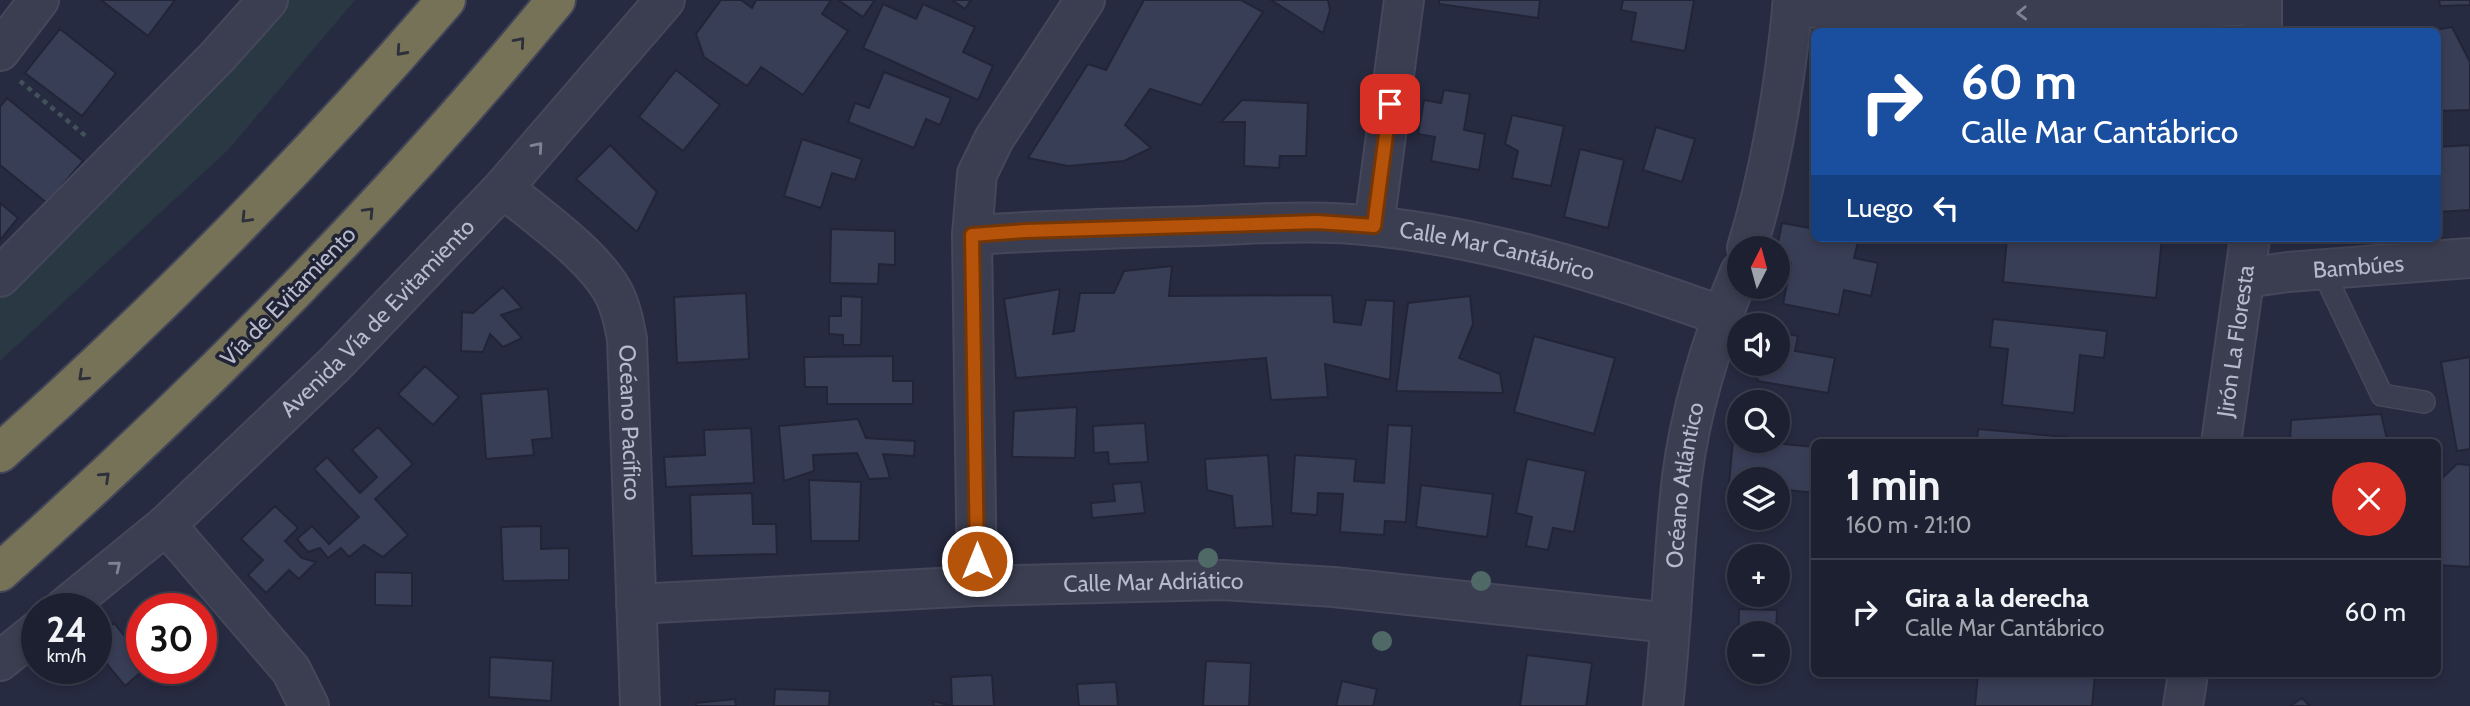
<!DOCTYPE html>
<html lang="es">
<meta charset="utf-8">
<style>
body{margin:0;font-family:Cabin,sans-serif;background:#2a2d3d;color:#f1f3f6;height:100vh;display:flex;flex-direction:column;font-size:26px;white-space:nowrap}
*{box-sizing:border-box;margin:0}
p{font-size:23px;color:#a0a3ab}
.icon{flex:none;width:38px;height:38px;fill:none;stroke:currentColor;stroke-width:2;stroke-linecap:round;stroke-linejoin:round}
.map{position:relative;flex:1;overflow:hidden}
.side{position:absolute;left:1811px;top:439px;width:630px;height:238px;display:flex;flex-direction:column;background:#1d2031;border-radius:10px;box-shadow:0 4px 10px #0003,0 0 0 2px #3b3e4d}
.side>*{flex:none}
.banner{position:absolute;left:1811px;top:28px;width:630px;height:214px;border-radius:10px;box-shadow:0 4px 10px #0003,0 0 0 2px #3b3e4d;background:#1a4fa0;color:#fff;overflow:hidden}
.needle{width:46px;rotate:6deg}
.tools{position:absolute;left:1727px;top:236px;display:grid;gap:14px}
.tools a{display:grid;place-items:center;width:63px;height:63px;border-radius:50%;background:#1d2031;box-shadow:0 4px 10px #0003,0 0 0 2px #3b3e4d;font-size:35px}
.speed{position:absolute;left:21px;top:593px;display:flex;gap:14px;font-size:35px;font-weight:700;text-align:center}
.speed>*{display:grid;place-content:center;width:91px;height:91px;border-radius:50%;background:#1d2031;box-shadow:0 4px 10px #0003,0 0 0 2px #3b3e4d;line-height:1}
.speed small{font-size:18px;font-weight:400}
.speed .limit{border:10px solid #d22;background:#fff;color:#111}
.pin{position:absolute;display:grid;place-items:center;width:60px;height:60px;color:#fff;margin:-30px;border-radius:14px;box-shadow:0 4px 10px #0006}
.me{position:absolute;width:77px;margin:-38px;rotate:0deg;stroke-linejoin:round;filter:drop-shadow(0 0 5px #0008)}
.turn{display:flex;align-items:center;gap:24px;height:147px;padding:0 35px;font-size:32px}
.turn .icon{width:91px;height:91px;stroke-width:2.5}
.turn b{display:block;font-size:49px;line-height:60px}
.then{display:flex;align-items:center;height:66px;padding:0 35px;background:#0003;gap:14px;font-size:26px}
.round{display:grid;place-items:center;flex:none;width:74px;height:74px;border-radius:37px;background:#2a2d3d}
.overview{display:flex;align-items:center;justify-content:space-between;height:119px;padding:0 35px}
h1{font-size:42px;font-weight:700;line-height:52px}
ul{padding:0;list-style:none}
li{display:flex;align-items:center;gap:21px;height:105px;padding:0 35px;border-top:2px solid #3b3e4d}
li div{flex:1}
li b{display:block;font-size:26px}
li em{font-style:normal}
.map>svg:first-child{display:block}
.green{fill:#293842}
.building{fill:#393e57;stroke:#222538;stroke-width:2}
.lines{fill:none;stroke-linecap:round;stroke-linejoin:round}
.service-casing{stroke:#45475a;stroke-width:24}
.minor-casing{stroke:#45475a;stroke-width:42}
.tertiary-casing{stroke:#45475a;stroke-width:42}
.motorway-casing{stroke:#434658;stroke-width:42}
.path{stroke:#42515a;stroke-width:4.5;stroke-dasharray:5 5;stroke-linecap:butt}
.service{stroke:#3b3e51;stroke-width:21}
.minor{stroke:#3b3e51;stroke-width:38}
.tertiary{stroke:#3b3e51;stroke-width:38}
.motorway{stroke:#767258;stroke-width:38}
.tree{fill:#4f6966}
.oneway{stroke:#808294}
.oneway2{stroke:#2d2f3b}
.route-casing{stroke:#753606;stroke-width:18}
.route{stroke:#b45309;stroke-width:12}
.labels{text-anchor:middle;stroke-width:7;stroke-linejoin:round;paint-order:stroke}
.street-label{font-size:23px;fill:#b8bacb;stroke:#202336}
</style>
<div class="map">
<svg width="2470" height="706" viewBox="0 0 2470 706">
<rect width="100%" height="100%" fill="#272b41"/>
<path class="green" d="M284,0H355L228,150L0,361V295Z"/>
<path class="building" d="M101,0H175L148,36Z
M721,0H741L752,8L756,0H831L822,14L848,31L803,95L761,67L747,86L704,57L696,34Z
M838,0H875L863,17Z
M952,0H971L965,9Z
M1144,0H1241L1263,12L1201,105L1150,89L1125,125L1151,148L1124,161L1068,166L1028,158L1088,64L1106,70Z
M1271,0H1328L1330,10L1323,33Z
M1439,0H1540L1538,18L1439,4Z
M1623,0H1694L1685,51L1631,41L1636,13L1621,10Z
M2439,0H2470V5L2440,6Z
M883,4L916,19L923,4L975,27L963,52L993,66L978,100L863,48Z
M2452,27L2470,62V110L2438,111V32H2422Z
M60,29L116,73L82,116L25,73Z
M676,70L720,105L683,151L639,117Z
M884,72L951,98L940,125L926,119L914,148L848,122L855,103L869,108Z
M1444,90L1470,94L1464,130L1485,134L1479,170L1431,161L1435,137L1418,134L1424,100L1441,103Z
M7,98L83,161L47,203L0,165V107Z
M1242,100L1308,103L1306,156H1280L1279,168L1244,166L1245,122H1221Z
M1512,115L1564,126L1551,186L1512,178L1518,151L1505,144Z
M1656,127L1695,139L1682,182L1643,170Z
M802,139L862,159L855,180L832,173L821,208L784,196Z
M610,145L657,192L637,232L576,179Z
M2470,145V210L2438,212V147Z
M1580,149L1624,160L1608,228L1564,217Z
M0,203L18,218L0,240Z
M1782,223L1815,229V238H1859L1854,258L1878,263L1871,296L1844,290L1839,315L1783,304L1791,263L1778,260L1777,248Z
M831,229L895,231V265L879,264L878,284L830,283Z
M2007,238H2162L2156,298L2003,282Z
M1172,266L1169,296L1332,295L1334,322L1361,325L1366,300L1394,301L1390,380L1325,364L1328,397L1271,400L1266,358L1016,378L1004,299L1060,289L1053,334L1074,331L1080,293H1114L1124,271Z
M503,287L522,308L501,315L522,338L503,347L490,334L483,352L461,351L462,312L473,313Z
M746,293L749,359L677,363L674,297Z
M841,296L862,297L861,345H843V335L829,334V316H841Z
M1470,296L1473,324L1459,358L1500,374L1503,393L1396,391L1408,303Z
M1993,319L2107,331L2104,358L2080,355L2074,413L2002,405L2008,349L1990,347Z
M1778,332L1798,336L1795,351L1835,358L1828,393L1757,381L1761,364H1778Z
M1534,336L1615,358L1594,434L1514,412Z
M893,356V381H913V404H827V387H805L804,357Z
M2470,357V449L2457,451L2441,362Z
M425,366L459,397L433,425L398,394Z
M548,389L552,438L532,440L534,455L486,459L481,394Z
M1077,407L1075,458L1012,457L1014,411Z
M2381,414L2388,443H2290L2291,420Z
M858,419L866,438L915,441L914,456L883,454L890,478L869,479L857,453L813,455L814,471L784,481L779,426Z
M1145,423L1148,462L1109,464L1108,452L1094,453L1093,426Z
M1388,425L1412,426L1406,522L1385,521L1384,535L1340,532L1343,494L1318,493L1317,515L1291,513L1295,455L1356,459L1354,481L1384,483Z
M378,427L413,464L375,499L408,535L383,557L364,545L349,557L341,548L328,558L320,548L308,552L297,539L312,526L329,544L359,517L314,469L327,457L360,493L377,477L352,450Z
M751,428L754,483L666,487L664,457L705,455L704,430Z
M1978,429L2066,437L2065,443H1977Z
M1733,439L1815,447V493L1778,489V480H1740V485L1729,484Z
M1268,455L1273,526L1235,528L1232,496L1207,490L1205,459Z
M1527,459L1586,471L1574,532L1553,528L1548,550L1526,546L1532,517L1516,513Z
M2457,464L2470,465V567L2438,565V482Z
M809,480L861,482L859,541H811Z
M1141,482L1145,513L1092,518L1091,503L1115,501L1113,484Z
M1421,485L1493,494L1487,537L1416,527Z
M752,493L753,524H776L777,554L692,556L690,495Z
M275,506L298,528L285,541L302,558L316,562L299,579L289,570L266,593L248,575L263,560L241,539Z
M541,526V549L569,548V580L503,581L501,527Z
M375,572L412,573V606L375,605Z
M1739,609L1777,610L1776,634H1740L1738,654Z
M114,623L142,657V668H146L125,686L96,651V637Z
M1527,655L1592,663L1586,706H1520Z
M490,657L553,661L551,701L489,697Z
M1206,661L1251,663L1249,706H1203Z
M1978,674H2095L2092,706H1975Z
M992,675L994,706H934L933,701L952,706L951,677Z
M1342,681L1377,689L1373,706H1336Z
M1116,682L1118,706H1079L1077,684Z
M775,689L830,691L829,706H774Z
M2302,698L2310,706H2290Z
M735,699L736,706H696V703Z"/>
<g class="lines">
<defs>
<path id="service" d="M2322,269L2382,395L2424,402"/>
<g id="minor">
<path d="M1792,7L2002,14L2262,5"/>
<path d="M0,51L39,0"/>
<path id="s1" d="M503,188C537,216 592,254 613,292C621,307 624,323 627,339L640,706"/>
<path d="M1374,226L1404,0"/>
<path id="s2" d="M972,235C1048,230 1124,228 1200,226C1258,224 1316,219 1374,226C1495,239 1608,275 1722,316"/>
<path d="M1747,248C1772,167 1785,85 1793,0"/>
<path d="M0,277L217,57L268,0"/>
<path id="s3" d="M2245,278L2288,272L2470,258"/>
<path d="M166,525L291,670L309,706"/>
<path d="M977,586L972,235L977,174L994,139L1085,0"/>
<path id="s4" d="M636,604L977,586L1223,580L1334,587L1670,623"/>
<path id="s5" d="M1663,706C1672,630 1673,553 1682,477C1691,407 1713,337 1740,272"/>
</g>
<g id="tertiary">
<path d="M2262,0V32"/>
<path id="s6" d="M2221,443L2250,238"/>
<path id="s7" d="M63,609L166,525L335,364L503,188L665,0"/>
<path d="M0,661L37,631"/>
<path d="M2183,706L2188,674"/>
</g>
<path id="motorway" d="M0,453C158,312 308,160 446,0
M0,572C198,395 387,206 556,0"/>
</defs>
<use href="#service" class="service-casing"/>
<use href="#minor" class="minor-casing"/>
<use href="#tertiary" class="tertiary-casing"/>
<use href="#motorway" class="motorway-casing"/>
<path class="path" d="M20,81L88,138"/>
<use href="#service" class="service"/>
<use href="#minor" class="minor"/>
<use href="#tertiary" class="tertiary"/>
<use href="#motorway" class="motorway"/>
</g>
<g class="tree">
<circle cx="1208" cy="558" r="10"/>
<circle cx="1481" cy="581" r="10"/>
<circle cx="1382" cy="641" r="10"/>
</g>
<defs><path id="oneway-chevron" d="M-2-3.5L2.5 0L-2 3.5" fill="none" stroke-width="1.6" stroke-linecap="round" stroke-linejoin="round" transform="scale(1.75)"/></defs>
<g class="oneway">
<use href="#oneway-chevron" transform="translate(2022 13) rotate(178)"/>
<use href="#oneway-chevron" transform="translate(538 147) rotate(-49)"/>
<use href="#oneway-chevron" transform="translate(116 566) rotate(-39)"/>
</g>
<g class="oneway2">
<use href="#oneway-chevron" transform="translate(520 42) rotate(-49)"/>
<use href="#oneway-chevron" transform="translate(401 51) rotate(132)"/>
<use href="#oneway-chevron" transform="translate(369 212) rotate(-47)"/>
<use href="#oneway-chevron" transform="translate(246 218) rotate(134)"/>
<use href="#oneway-chevron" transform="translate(83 376) rotate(137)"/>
<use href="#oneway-chevron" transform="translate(105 477) rotate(-43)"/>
</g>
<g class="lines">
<defs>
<path id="route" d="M977,561L972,235L1025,231L1317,222L1374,226L1390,104"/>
</defs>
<use href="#route" class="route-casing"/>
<use href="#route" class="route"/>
</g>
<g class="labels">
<g class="street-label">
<text dy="8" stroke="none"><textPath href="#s2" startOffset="528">Calle Mar Cantábrico</textPath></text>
<text dy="8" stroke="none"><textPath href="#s3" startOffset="114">Bambúes</textPath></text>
<text transform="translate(288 296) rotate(-46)" y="8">Vía de Evitamiento</text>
<text dy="8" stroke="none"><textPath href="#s7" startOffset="429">Avenida Vía de Evitamiento</textPath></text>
<text dy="8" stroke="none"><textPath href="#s6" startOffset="103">Jirón La Floresta</textPath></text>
<text dy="8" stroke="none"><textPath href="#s1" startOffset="285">Océano Pacífico</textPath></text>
<text dy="8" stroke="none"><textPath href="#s5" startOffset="222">Océano Atlántico</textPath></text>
<text dy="8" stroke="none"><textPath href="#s4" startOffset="518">Calle Mar Adriático</textPath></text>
</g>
</g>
</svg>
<div class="tools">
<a><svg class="needle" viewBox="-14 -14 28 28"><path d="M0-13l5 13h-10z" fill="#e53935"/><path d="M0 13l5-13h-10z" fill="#a0a3ab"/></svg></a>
<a><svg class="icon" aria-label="sound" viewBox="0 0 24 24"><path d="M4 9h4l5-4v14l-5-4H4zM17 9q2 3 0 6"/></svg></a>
<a><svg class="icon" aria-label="search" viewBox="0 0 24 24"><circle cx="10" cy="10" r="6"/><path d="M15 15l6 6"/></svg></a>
<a><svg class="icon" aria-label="layers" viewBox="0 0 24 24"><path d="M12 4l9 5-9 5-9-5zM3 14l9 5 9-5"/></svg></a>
<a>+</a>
<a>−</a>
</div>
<div class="speed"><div>24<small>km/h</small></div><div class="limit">30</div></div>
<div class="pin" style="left:1390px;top:104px;background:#d93025"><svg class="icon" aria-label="arrive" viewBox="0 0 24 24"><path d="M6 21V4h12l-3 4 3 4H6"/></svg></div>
<svg class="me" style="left:977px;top:561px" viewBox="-20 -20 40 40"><circle r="17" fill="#b45309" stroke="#fff" stroke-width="3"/><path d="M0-11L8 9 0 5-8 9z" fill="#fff"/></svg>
<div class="banner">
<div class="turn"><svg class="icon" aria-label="right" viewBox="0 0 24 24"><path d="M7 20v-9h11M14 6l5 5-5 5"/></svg><div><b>60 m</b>Calle Mar Cantábrico</div></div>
<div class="then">Luego<svg class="icon" aria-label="left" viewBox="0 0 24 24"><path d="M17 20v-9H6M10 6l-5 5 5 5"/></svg></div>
</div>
<section class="side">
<div class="overview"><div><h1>1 min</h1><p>160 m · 21:10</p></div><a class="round" style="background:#d93025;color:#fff"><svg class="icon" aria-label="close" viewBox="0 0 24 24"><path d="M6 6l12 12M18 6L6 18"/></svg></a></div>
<ul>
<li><svg class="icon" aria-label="right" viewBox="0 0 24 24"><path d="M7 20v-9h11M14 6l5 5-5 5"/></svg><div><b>Gira a la derecha</b><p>Calle Mar Cantábrico</p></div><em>60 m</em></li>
</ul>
</section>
</div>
